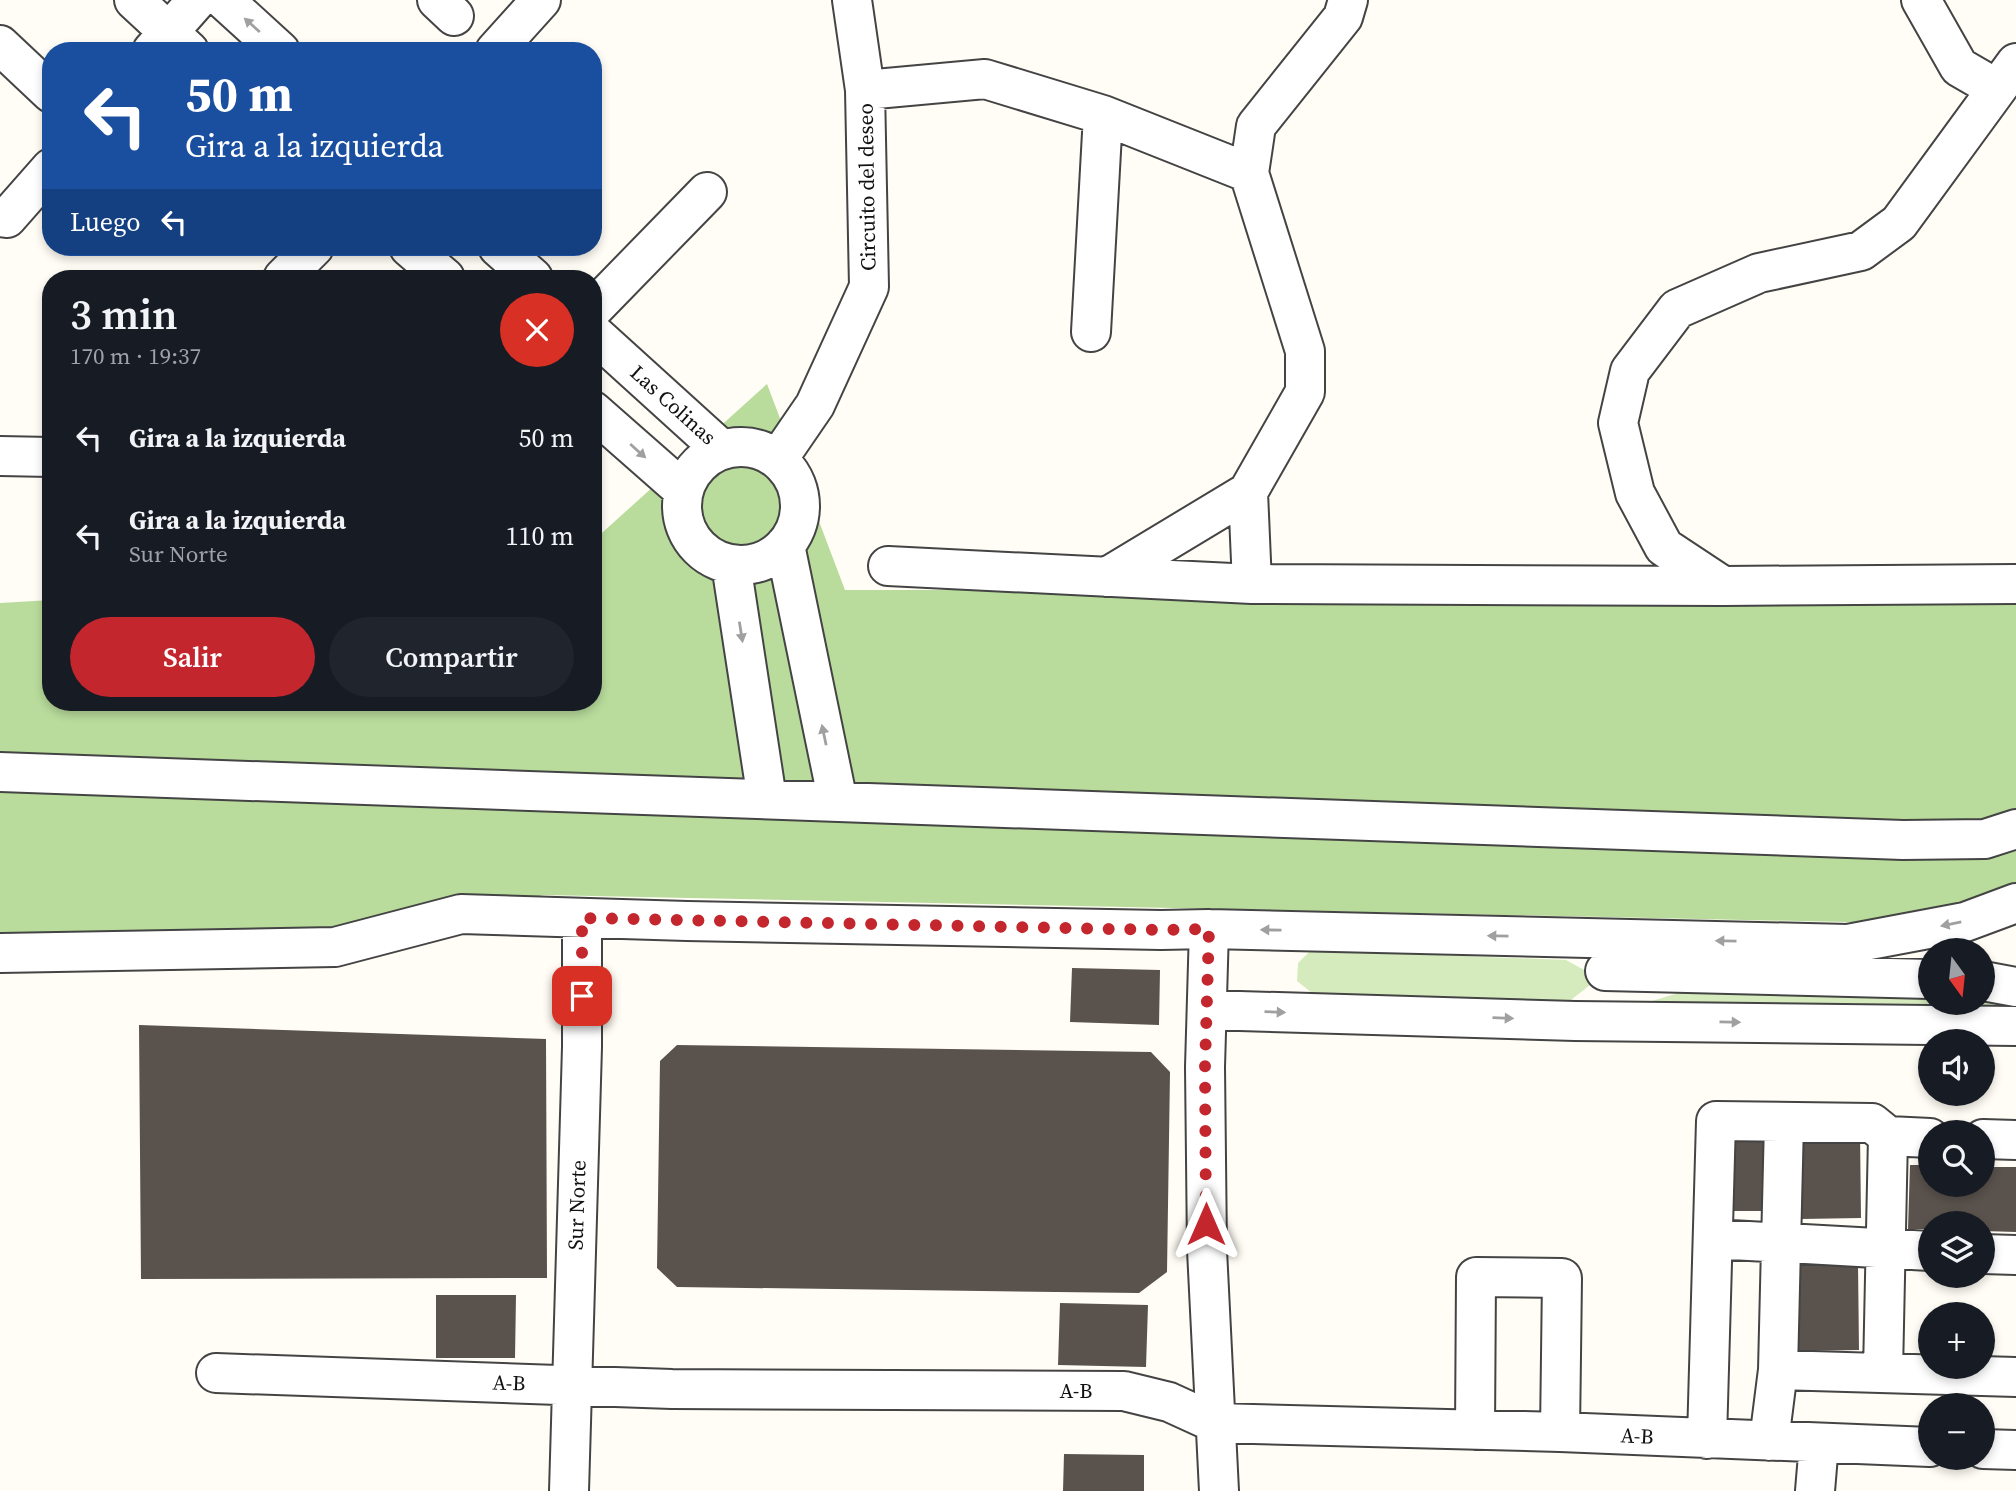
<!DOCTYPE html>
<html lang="es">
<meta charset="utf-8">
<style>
body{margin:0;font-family:"Source Serif 4",serif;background:#20242c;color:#f1f3f6;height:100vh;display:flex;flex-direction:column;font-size:26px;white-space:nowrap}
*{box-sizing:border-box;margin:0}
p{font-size:23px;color:#9ea1a6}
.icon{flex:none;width:38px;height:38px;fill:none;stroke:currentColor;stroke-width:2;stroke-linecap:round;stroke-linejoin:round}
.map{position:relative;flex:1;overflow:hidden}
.drawer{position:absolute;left:42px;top:270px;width:560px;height:441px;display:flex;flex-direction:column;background:#171b24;border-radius:28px;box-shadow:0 4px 10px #0003}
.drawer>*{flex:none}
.banner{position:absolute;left:42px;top:42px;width:560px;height:214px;border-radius:28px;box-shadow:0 4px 10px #0003;background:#1a4fa0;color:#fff;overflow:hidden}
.needle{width:46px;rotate:165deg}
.fabs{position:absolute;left:1918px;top:938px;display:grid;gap:14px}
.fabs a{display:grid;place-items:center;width:77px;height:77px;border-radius:50%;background:#171b24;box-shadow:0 4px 10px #0003;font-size:35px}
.pin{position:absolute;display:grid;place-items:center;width:60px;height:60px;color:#fff;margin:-30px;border-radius:14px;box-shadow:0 4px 10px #0006}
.me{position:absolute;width:77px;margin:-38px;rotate:0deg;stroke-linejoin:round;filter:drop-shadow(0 0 5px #0008)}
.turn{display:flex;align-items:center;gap:24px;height:147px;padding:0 28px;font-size:32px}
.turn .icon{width:91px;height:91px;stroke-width:2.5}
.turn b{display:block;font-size:49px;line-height:60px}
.then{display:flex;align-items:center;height:66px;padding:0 28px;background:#0003;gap:14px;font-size:26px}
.round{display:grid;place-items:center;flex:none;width:74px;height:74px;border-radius:37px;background:#20242c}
.summary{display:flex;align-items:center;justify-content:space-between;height:119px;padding:0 28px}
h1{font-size:42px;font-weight:600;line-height:52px}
.button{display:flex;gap:14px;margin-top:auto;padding:14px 28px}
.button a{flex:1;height:80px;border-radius:42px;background:#c4262e;color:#fff;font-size:28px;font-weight:600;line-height:80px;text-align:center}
.button a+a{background:#20242c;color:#f1f3f6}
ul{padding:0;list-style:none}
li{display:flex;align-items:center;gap:21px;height:98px;padding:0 28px}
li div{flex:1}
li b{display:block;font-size:26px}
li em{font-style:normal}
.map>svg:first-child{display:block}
.green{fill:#d5ebbd}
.forest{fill:#b9dc9c}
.building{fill:#5a524d}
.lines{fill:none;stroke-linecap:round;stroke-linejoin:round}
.minor-casing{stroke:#444;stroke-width:42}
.minor{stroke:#fff;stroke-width:38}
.oneway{fill:#a0a0a0}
.route{stroke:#c4262e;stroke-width:12;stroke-dasharray:0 21.6}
.labels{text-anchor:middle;stroke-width:7;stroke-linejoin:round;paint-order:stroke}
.street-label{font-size:21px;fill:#111;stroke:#fff}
</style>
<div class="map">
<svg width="2016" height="1491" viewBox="0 0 2016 1491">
<rect width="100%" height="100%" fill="#fffdf5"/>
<path class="green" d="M1311,950L1566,960L1599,978L1567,1003L1312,993L1297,981L1298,963Z
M1711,983L1930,989V1003H1983V990L2016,1003L2004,1006L1639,1005Z"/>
<path class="forest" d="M767,384L845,590H2016V905L1893,923L544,895L328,946L0,937V603L51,600V702H593V541Z"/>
<path class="building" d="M1072,968L1160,970L1159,1025L1070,1022Z
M139,1025L546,1039L547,1278L141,1279Z
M677,1045L1151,1052L1170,1072L1167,1272L1139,1293L677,1287L657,1268L660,1061Z
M1733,1131H1765V1211H1733Z
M1860,1132L1861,1218L1801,1219L1800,1133Z
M1910,1165H1930V1185H1983V1167H2016V1232L1983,1231V1223H1930V1229H1908Z
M1858,1264L1859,1350L1798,1351V1265Z
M436,1295H516L515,1358H436Z
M1060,1303L1148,1305L1146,1367L1058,1365Z
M1064,1454L1144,1455V1491H1063Z"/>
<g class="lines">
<defs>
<path id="minor" d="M134,0L189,51
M224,0L280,51
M437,0L454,16
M1921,0L1959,67L1997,89
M0,45L51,93
M152,51L197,0
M495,51L541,0
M865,90L985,79L1103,115L1249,173
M0,217L7,218L51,168
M409,247L445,278
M498,247L533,278
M283,278L314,247
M593,309L707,192
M1091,332L1103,115
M593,333L722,450
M593,411L684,491
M682 506a59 59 0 1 1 118 0a59 59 0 1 1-118 0Z
M0,456L51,457
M778,459L815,405L869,287L865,90L852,0
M1248,492L1252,584
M785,545L838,802
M731,564L767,799
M888,566L1252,584L1723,586L2016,584
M1107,577L1248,492L1305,392V351L1249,173L1256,126L1343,17L1348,0
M1723,586L1664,547L1635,493L1618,423L1630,371L1677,309L1759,273L1861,251L1899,223L2016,63
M0,772L1903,840L1985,839L2016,829
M1209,929L1205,1067L1207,1250L1219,1491
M0,953L335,947L461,914L687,921L1161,930L1209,929L1848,944L1965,922L2016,903
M1605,971L1930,979
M1983,981L2016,987
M1207,1010L1575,1021L2016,1026
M1983,1139L2016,1140
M1713,1239L1930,1251
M1983,1254L2016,1255
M1778,1370L2016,1377
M1883,1372L1888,1136
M216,1373L672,1389L1124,1391L1169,1402L1215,1423L1560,1432L1930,1447
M1475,1430L1476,1277L1562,1278L1560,1432
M1707,1439L1716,1121L1872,1123L1888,1136L1930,1138
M1769,1441L1778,1370L1784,1122
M1983,1449L2016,1450
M569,1491L582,1047V918
M1815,1491L1819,1443"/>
</defs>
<use href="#minor" class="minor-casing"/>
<use href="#minor" class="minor"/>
</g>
<defs><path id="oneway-solid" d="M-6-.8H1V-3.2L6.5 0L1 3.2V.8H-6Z" transform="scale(1.75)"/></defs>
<g class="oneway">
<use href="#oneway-solid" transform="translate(252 25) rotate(-138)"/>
<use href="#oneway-solid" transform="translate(638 451) rotate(42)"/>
<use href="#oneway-solid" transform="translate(741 632) rotate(81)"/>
<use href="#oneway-solid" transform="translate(824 735) rotate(-102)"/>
<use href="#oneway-solid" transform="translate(1951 924) rotate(169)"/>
<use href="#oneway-solid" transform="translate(1271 930) rotate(-179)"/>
<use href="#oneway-solid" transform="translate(1498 936) rotate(-179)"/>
<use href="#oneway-solid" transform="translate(1726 941) rotate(-179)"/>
<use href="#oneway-solid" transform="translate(1275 1012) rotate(2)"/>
<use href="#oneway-solid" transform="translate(1503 1018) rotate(2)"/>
<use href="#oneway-solid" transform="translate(1730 1022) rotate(1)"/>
</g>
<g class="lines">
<path class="route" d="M582,996V918L1161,930L1209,929L1205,1067L1206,1224"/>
</g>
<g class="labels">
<g class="street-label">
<text transform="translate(867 187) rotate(-91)" y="7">Circuito del deseo</text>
<text transform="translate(673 405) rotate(42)" y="7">Las Colinas</text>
<text transform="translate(577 1205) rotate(-88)" y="7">Sur Norte</text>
<text transform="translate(509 1383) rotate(2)" y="7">A-B</text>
<text x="1076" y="1398">A-B</text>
<text transform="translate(1637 1436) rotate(3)" y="7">A-B</text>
</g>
</g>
</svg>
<div class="fabs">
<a><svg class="needle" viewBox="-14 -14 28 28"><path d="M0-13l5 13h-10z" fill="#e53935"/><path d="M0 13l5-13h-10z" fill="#9ea1a6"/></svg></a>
<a><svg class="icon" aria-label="sound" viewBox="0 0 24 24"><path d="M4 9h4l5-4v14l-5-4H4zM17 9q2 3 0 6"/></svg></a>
<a><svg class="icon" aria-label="search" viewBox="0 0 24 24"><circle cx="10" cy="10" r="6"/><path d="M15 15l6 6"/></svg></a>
<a><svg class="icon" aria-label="layers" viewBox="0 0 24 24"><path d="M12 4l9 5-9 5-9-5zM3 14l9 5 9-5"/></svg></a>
<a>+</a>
<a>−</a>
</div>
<div class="pin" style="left:582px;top:996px;background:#d93025"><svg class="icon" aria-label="arrive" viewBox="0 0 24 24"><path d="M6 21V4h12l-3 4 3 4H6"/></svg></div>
<svg class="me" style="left:1206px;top:1224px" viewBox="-20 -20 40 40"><path d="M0-17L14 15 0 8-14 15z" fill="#c4262e" stroke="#fff" stroke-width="4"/></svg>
<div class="banner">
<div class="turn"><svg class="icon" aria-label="left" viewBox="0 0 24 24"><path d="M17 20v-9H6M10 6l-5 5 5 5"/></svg><div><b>50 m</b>Gira a la izquierda</div></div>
<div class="then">Luego<svg class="icon" aria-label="left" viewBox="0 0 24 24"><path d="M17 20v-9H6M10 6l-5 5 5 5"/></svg></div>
</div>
<section class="drawer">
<div class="summary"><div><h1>3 min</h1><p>170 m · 19:37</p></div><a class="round" style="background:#d93025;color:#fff"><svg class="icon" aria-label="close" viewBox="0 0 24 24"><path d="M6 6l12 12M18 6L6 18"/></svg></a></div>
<ul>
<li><svg class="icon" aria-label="left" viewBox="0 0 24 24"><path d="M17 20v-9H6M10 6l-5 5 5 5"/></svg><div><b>Gira a la izquierda</b></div><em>50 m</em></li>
<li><svg class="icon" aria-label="left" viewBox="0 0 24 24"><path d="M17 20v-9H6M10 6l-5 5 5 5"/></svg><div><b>Gira a la izquierda</b><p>Sur Norte</p></div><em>110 m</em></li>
</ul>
<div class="button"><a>Salir</a><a>Compartir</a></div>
</section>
</div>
